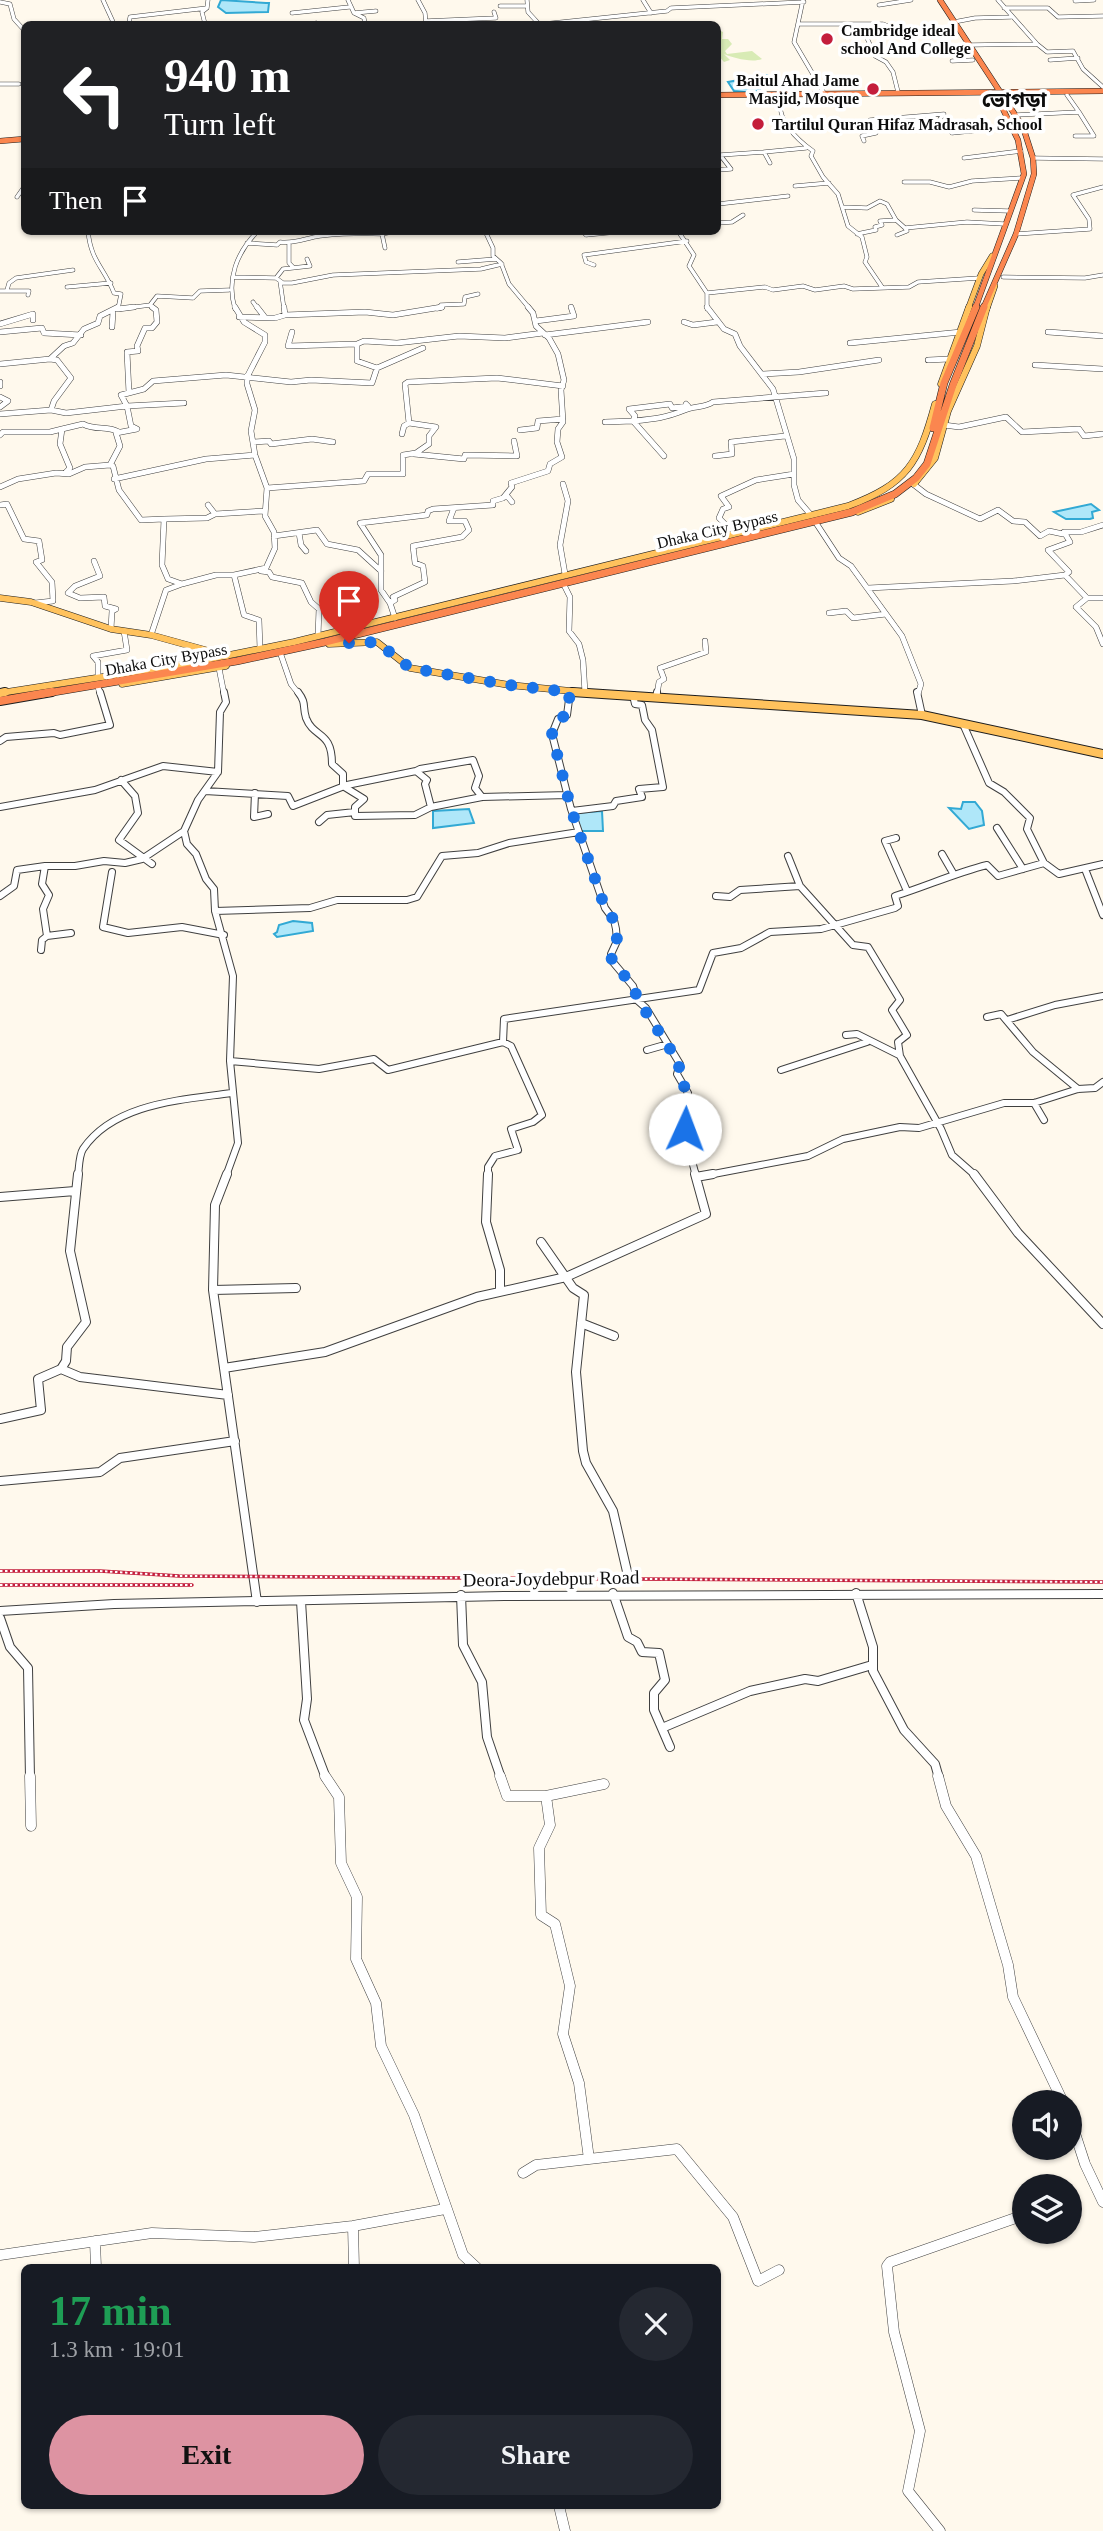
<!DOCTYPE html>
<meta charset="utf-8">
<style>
body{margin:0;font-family:"Times New Roman","Noto Sans Bengali",serif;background:#242831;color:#f1f3f6;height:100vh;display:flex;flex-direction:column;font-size:26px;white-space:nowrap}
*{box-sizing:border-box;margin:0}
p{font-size:23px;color:#9ea1a6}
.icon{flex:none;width:38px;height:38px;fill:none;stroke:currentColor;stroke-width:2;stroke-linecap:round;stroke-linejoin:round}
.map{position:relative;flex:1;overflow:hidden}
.side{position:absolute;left:21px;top:2264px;width:700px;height:245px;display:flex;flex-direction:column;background:#171b24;border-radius:10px;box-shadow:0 2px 5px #0004}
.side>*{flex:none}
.banner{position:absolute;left:21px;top:21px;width:700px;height:214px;border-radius:10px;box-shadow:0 2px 5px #0004;background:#202124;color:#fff;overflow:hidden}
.tools{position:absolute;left:1012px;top:2090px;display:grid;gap:14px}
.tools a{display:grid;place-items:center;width:70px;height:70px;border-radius:50%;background:#171b24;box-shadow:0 2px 5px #0004;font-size:35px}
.pin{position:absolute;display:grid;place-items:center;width:60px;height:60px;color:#fff;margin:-72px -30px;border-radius:50% 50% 50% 0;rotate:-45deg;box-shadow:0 0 7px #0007}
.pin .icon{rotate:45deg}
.me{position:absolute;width:77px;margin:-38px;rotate:2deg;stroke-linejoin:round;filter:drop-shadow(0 0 5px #0008)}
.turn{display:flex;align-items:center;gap:24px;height:147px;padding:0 28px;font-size:32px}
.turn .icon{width:91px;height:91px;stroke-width:2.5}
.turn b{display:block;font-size:49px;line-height:60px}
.then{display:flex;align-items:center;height:66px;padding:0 28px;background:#0003;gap:14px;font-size:26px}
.round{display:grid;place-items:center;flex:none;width:74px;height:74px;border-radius:37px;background:#242831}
.summary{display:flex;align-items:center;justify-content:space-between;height:119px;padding:0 28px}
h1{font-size:42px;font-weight:600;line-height:52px;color:#1e9e55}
.primary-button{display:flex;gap:14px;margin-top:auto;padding:14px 28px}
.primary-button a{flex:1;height:80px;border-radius:42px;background:#dd93a2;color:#111;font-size:28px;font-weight:600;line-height:80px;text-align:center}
.primary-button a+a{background:#242831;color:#f1f3f6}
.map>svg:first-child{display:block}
.green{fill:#d8ebb5}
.water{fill:#afe7f9;stroke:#32a9d4;stroke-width:2}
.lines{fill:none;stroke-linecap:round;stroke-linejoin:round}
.minor-far4-casing{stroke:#404040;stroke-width:4.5}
.minor-far3-casing{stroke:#404040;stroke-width:6}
.minor-far2-casing{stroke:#404040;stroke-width:8}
.minor-far1-casing{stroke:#404040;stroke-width:10}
.minor-casing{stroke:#404040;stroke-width:11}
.major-far2-casing{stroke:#1e1e1e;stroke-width:6}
.major-far1-casing{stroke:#1e1e1e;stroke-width:7}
.major-casing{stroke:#1e1e1e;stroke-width:10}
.highway-far2-casing{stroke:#1e1e1e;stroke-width:6}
.highway-far1-casing{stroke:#1e1e1e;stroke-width:8}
.highway-casing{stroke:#1e1e1e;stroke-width:10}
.minor-far4{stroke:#fff;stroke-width:3.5}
.minor-far3{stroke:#fff;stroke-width:5}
.minor-far2{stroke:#fff;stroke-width:6}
.minor-far1{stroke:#fff;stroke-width:8}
.minor{stroke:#fff;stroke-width:10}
.major-far2{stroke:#ffc25d;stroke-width:5}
.major-far1{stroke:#ffc25d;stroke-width:6}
.major{stroke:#ffc25d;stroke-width:8}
.highway-far2{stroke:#fb864f;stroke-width:5}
.highway-far1{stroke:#fb864f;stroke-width:7}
.highway{stroke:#fb864f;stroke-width:8}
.rail-casing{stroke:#c41e3c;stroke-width:3.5}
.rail{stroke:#fff;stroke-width:2;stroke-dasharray:2.5;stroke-linecap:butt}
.highway-bridge-casing{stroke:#1e1e1e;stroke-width:6;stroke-linecap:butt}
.highway-bridge{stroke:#fb864f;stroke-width:5}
.route{stroke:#1a73e8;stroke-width:12;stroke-dasharray:0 21.6}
.poi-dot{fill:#c41e3c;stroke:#fff;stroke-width:2.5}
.labels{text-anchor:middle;stroke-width:7;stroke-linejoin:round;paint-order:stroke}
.far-poi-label{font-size:16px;font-weight:bold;fill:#0d0d0d;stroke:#fff;text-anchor:start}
.far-street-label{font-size:16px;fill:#0d0d0d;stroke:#fff}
.street-label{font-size:19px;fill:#0d0d0d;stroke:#fff}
.far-district-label{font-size:21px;font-weight:bold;fill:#0d0d0d;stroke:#fff}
</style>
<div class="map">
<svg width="1103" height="2531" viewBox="0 0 1103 2531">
<rect width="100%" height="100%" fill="#fff9ed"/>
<path class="green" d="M718,30L723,32L722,39H728L732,44L725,51L727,54L752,51L762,59C752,63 733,58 724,54L730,60L724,62L718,55Z"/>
<path class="water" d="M221,0L266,3H269L268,12L226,13L218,7Z
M766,75L776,79L758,83L760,89L754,93L734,91L728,82Z
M1091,504L1099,510L1092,512L1093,518L1090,519H1066L1054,512Z
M963,802H975L982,811L984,825L969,829L949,808L961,809Z
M469,809L474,823L433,828V811Z
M602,811L603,831H580L574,813Z
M293,921L312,923L313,931L277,937L274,934L277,932L279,925Z"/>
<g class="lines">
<defs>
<path id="minor-far4" d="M103,0L114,24
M348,0L354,13L364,18L365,24
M418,0L425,13L426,24
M527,0L528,12L539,24
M643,0L651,13
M803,0L794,42L824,93
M1075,1L1094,0
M0,2L10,4L14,19L24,30
M879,5L911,0
M500,6H527
M1004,8H1048L1058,17L1103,16
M292,13L349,7
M354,13L376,11
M426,21L496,18L494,12
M954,22L975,18L1011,17
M316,23L319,24
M119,24L129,23L130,17L207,8
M205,24L202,12L207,8L208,0
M543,24L667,11L671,8L804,2
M799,24H883L904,32L953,27
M867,38L875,56L886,62L893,72L898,92
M1037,44L1047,52L1073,51L1083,69L1103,87
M970,45L1037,44L998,0
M1050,60L1078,58
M952,61L973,60
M0,84H19
M780,98C777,120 796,139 813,151L811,156L823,177L838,194L848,226L862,237L867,257L865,262L882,287
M1015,115L1079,112L1067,95
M1075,136H1094L1079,112
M864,141L862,136L876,133L870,120L944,114L940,119L952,133L1012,127
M764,152L806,148
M964,158L1021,151
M1033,158L1103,159
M718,170L731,169L720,155L764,152L770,163
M904,182H930L949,187L972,181L1022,178
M795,186L829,183
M17,197L24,187
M718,204L788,196
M843,207L867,208L880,201L887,204L896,220
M974,210L1009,211
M718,223L732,222L743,215
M88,231C91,262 104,267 114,293L121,294L118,309
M485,231L493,248V256L501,263L509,284L530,309
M582,231L586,235L627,231
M678,231L694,255L689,266L707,293V309
M382,234L397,231
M857,234L876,230L875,227L882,225L880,221L896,220L905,228
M1016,234L1090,229L1089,219L1073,195L1103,187
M897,235L907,231L905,228L967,222L1004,224
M247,243L277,245L280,242C294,244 306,238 320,236C340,234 362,233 382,234L385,248
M289,243V263L293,267
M458,262L496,259
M594,265L586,262L584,255L687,241
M234,277L276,278L283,283H292L333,275L481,269L502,264
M1003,277L1085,278L1103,275
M276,278L283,269L310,266L307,259
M280,281L284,309
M67,287L111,283
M7,290L9,283L16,278L73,270
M0,291H29L28,295
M707,293L765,287L773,290L803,286L815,290L844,286L853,289L909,287L918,282L979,278
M253,302L258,309
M150,305L155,309
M120,309L150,305L157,296L193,298L200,291L229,290
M235,309C226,279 237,252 258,231
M437,309L442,308L441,305L464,304L465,297L478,294"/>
<path id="minor-far3" d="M235,307L244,322L265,335V342L247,377V384L255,410L251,431L255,455L267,488L265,516L274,532L275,548L266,568L234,575L244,615L259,620L260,649
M257,307L264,316
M284,307L285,315
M707,307L724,329L735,334L740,346L773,389L794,459V485L798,500L811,515
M118,309L134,307
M239,317L275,318L285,315L365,312L393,315L442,307
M536,321L574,316L571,307
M684,322L693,325L717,322
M0,324L33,314V320
M112,327L113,312
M0,332L42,328L44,333L81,335
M292,332L288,346L357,344
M1048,332L1103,336
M545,335L648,322
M850,343L961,332
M928,360L949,359
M0,364L50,359L64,346L73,343L84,329L98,323L100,316L118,307
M1035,365L1103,369
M377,368L357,361V344L364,341L397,343L459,336L505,338L543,333
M763,374L799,372L879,360
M0,382V386
M129,393L127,352L138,351L137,346L145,328H152L157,322L156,310L152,307
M0,397L8,401L0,407
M184,403L127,406L121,395L144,389L153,381L226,375L291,382L311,380L372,383L377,368L423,348
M686,404L688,406L672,408L670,404L629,409L635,416L633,421C655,419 665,418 685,410C694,406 704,408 713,402L826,393
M51,410L66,413L127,406L131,426L137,429L116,433L120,446L110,465L113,466L119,490L141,520L164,519L162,565L168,579L182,584L166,590L151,635
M0,414L51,410L54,401L71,378L57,360L50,359
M605,422L633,421L664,456
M944,425L959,427L1006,417L1022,432L1079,429L1084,436L1103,434
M520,430L537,428L538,421L563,419
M402,434L404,426L409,423L405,384L408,382L497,378L563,386
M0,435L3,432H50L62,429
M253,442L269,441L271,444L312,439L333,442
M414,454L464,459L465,455L517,456L514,441
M715,456L732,454L731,442L785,436
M65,473L70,468L60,444L62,429L83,424C96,431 107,425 119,432
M114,479L206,459L255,455
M563,484L568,501L560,545L565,574
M913,484L926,494L980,519L998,510L1013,521L1025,522L1040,536L1049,531L1063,534
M0,487L18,479L56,473L69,474L85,467L110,465
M267,488L364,481L368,474H403V455L416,453L429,444V436L436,427L409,423
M504,497H508L512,502
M0,505L7,504L24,539L39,541L42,560L36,562L52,582L53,601L35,603
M215,514L264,511
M164,519L207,518L215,514L208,505
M816,523L839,558L851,566L902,636L921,684L918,694
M1103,525L1081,532H1064L1070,542L1048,550L1069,572L1065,575L1087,598H1103
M299,533L301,545L306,551
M727,534L725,524L719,518L723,509L729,507L721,496L756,480L794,474
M274,536L317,530L327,544L358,550L381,571
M94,561L100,576L75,586L68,593L80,598L104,597L105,606L116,609L112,611L111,629
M261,571L269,572L272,577L302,583L311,602L319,609L318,636
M182,584L216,575H234
M564,585L570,597L569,631L579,644L583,660L585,693
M868,588L1013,581L1065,575
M1087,598L1076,607L1096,627L1103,644
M390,603L395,600L393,597L425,582L423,566L415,563L413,546L462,537L469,530L465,521H449L454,508
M829,613L846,611L853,618L886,614
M395,618L390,603L381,590V555L360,523L427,515L428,511L433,509L493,505V501L503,498L512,487L511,483L548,471L550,464L562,457L557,442L558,429L563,422L561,390L564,380L558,354L549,338L536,326L533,313L528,307
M281,655L291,684L299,694
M219,668L224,694
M98,677V662L93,656L127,650L124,631
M98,687L100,694
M657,694L659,682L664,679L660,668L706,652L705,641"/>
<path id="minor-far2" d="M298,692C307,704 302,705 306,718C314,739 332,730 332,764L343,774V786L364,799L355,807V816L415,815L431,807L482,797L568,795
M570,692L567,715L558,719L552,734L571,809L605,908L614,920L616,929L617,941L611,954L612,961L633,986L638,1001L646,1008L680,1064L677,1074L688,1093L679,1112L696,1176
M917,692L922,715
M656,697L657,692
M963,724L989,783L1004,792L1030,818L1027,829L1044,863
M0,741L6,737L54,733L60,735L110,725L100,692
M121,780L135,796L138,813L119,840L152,864
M205,791L288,796L293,806L347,785L416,771
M255,793L254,817L268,814
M0,807L95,790L163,766L218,772
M431,807L425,784L427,780L416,771L420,769L473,760L479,776L475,788L482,797
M572,811L613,806L616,801L642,797L639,789L663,787L652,730L645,720L642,705L635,704L633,695
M319,822L327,815L355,812
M997,828L1023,869
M184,831L187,844L196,854L206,879L214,889L215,911L233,976L230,1061L238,1143L226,1176
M896,838L885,841L907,891
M942,854L953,873
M788,856L800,886L853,945L868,947L900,1000L892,1010L907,1035L898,1042L900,1056L941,1129L952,1155L976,1176
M1085,869L1103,915
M112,872L103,927L128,933L182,927L224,935
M0,896L14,886L17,870L45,866
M716,896L730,897L740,890L800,886
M215,911L310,908L337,900H407L417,897L442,856L478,853L509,843L579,832
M47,936L71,933
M41,950L42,940L47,936L43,909L49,895L42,884L45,866H75L104,861L125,863L142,859L184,831L198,800L218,772L220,712L226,702L224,692
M987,1017L1001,1014L1033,1052L1078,1089
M1007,1020L1055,1005L1103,996
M846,1035L857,1034L899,1055
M503,1042L504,1019L699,990L713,953L741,948L770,932L821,929L895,908L898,906L895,896C927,886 955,873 987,865L998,876L1044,863L1059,874L1103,864
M647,1050L668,1044
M230,1061L319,1069L374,1059L388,1070L503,1042L511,1046L542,1115L533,1122L511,1129L518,1150L495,1156L488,1167V1176
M781,1070L867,1042
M1034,1103L1044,1120
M78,1176C79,1168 79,1155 83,1149C114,1103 182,1100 231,1093
M703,1176L808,1156L843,1139L900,1127L919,1128L1004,1103H1034L1078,1089L1095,1088L1103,1082"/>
<path id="minor-far1" d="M227,1174L215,1205L213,1290L257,1602
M488,1174L486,1222L500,1270V1290
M974,1174L1018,1233L1103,1324
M696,1177L713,1174
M0,1197L75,1191
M541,1242L573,1288L584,1295L576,1372L583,1451L586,1463L613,1511L629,1580
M213,1290L296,1288
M581,1323L614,1336
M224,1368L325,1352L477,1297L566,1277L706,1214L695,1174
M61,1369L80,1377L228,1395
M0,1419L41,1410L38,1379L61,1369L66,1361L67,1347L86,1322L70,1251L78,1174
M0,1481L100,1472L120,1458L235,1441
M613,1593L628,1637L637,1642L642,1652L659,1653L665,1680L654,1693V1710L670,1747
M856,1593L873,1647V1671L904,1730L935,1764L939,1778
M461,1595L463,1645L482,1682L487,1737L501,1778
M301,1601L307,1699L304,1720L326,1778
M0,1611L114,1604L504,1596L1103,1594
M0,1618L10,1647L28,1668L30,1778
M662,1728L750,1691L805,1679L818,1681L872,1665"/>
<path id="minor" d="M30,1776L31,1826
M325,1776L339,1797L341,1863L357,1897L356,1959L376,2003L381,2046L414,2115L463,2255L477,2268
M500,1776L507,1796H546L604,1784
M938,1776L946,1806L976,1856L1008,1965L1013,1997L1063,2102
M546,1796L550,1825L539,1848L541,1915L555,1924L570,1986L563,2034L579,2083L589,2159
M1069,2115L1085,2164L1103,2202
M523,2173L536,2165L677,2149L733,2217L758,2281L779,2270
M353,2226L354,2268
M95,2241L96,2268
M0,2255L152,2233L254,2237L353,2226L445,2209
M559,2506L565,2531
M940,2531L908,2491L920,2431L894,2332L887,2266L890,2262L1024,2215"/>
<path id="major-far2" d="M968,309L981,274L992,256
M987,309L995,286"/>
<path id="major-far1" d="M941,384L969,307
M914,484L935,458L948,411L977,346L987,307
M858,512L891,499
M0,598L31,602L111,629L151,635L227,656
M329,644L377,642L410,668L509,685L602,694
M122,684L226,666
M0,693L185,664L294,642L848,506C907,484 919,463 935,404"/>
<path id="major" d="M572,692L922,715L1103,754
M0,693L5,692"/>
<path id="highway-far2" d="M940,0L1023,127L1033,158L1034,174L1016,234L983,309
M718,95L1103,91
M0,141L24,139
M975,309L1024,174L1018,140L999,101"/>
<path id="highway-far1" d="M933,428L944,383L976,307
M42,694L237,661L325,642L852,512L895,494L916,478L927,464L953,385L984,307"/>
<path id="highway" d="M0,701L52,692"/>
</defs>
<use href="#minor-far4" class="minor-far4-casing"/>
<use href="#minor-far3" class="minor-far3-casing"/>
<use href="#minor-far2" class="minor-far2-casing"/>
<use href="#minor-far1" class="minor-far1-casing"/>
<use href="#minor" class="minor-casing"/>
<use href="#major-far2" class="major-far2-casing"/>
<use href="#major-far1" class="major-far1-casing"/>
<use href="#major" class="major-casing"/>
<use href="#highway-far2" class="highway-far2-casing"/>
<use href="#highway-far1" class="highway-far1-casing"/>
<use href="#highway" class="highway-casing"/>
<use href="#minor-far4" class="minor-far4"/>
<use href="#minor-far3" class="minor-far3"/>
<use href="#minor-far2" class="minor-far2"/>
<use href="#minor-far1" class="minor-far1"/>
<use href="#minor" class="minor"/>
<use href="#major-far2" class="major-far2"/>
<use href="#major-far1" class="major-far1"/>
<use href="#major" class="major"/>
<use href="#highway-far2" class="highway-far2"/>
<use href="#highway-far1" class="highway-far1"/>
<use href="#highway" class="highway"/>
<defs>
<path id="rail" d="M0,1571H100L179,1576L1103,1582
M0,1585H192"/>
</defs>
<use href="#rail" class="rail-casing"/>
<use href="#rail" class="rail"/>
<defs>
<path id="highway-bridge" d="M988,93H1005"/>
</defs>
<use href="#highway-bridge" class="highway-bridge-casing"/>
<use href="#highway-bridge" class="highway-bridge"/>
</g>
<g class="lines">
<path class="route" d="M349,643L377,642L410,668L509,685L570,692L567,715L558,719L552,734L571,809L605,908L614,920L616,929L617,940L611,954L612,961L633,986L638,1000L680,1064L677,1074L688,1093L678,1112L685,1129"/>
</g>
<g class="poi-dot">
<circle cx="827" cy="39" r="7"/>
<circle cx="873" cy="89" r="7"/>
<circle cx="758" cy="124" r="7"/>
</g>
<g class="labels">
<g class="far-poi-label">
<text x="841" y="36">Cambridge ideal<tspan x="841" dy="18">school And College</tspan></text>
<text x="859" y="86" text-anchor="end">Baitul Ahad Jame<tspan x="859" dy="18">Masjid, Mosque</tspan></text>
<text x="772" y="130">Tartilul Quran Hifaz Madrasah, School</text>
</g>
<g class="far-street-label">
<text transform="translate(717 529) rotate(-13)" y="6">Dhaka City Bypass</text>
<text transform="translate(166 659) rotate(-10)" y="6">Dhaka City Bypass</text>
</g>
<g class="street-label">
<text transform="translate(551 1578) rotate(-1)" y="7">Deora-Joydebpur Road</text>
</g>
<g class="far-district-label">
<text x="1014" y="107">ভোগড়া</text>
</g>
</g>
</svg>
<div class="tools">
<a><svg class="icon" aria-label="sound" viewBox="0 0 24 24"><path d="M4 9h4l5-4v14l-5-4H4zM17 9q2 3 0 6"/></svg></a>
<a><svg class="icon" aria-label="layers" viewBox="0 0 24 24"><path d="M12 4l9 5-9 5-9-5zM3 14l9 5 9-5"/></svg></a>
</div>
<div class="pin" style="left:349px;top:643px;background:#d93025"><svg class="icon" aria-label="arrive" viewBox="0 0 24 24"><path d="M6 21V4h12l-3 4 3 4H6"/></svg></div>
<svg class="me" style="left:685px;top:1129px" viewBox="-20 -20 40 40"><circle r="19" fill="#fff"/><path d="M0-13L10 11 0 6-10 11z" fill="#1a73e8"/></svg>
<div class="banner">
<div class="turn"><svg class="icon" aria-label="left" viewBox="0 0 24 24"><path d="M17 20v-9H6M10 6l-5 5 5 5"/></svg><div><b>940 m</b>Turn left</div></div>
<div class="then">Then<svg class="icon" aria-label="arrive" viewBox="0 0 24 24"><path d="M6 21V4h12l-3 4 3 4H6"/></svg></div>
</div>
<section class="side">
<div class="summary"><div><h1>17 min</h1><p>1.3 km · 19:01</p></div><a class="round"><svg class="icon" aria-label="close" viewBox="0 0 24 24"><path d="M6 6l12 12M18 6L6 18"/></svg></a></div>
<div class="primary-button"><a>Exit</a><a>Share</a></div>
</section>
</div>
